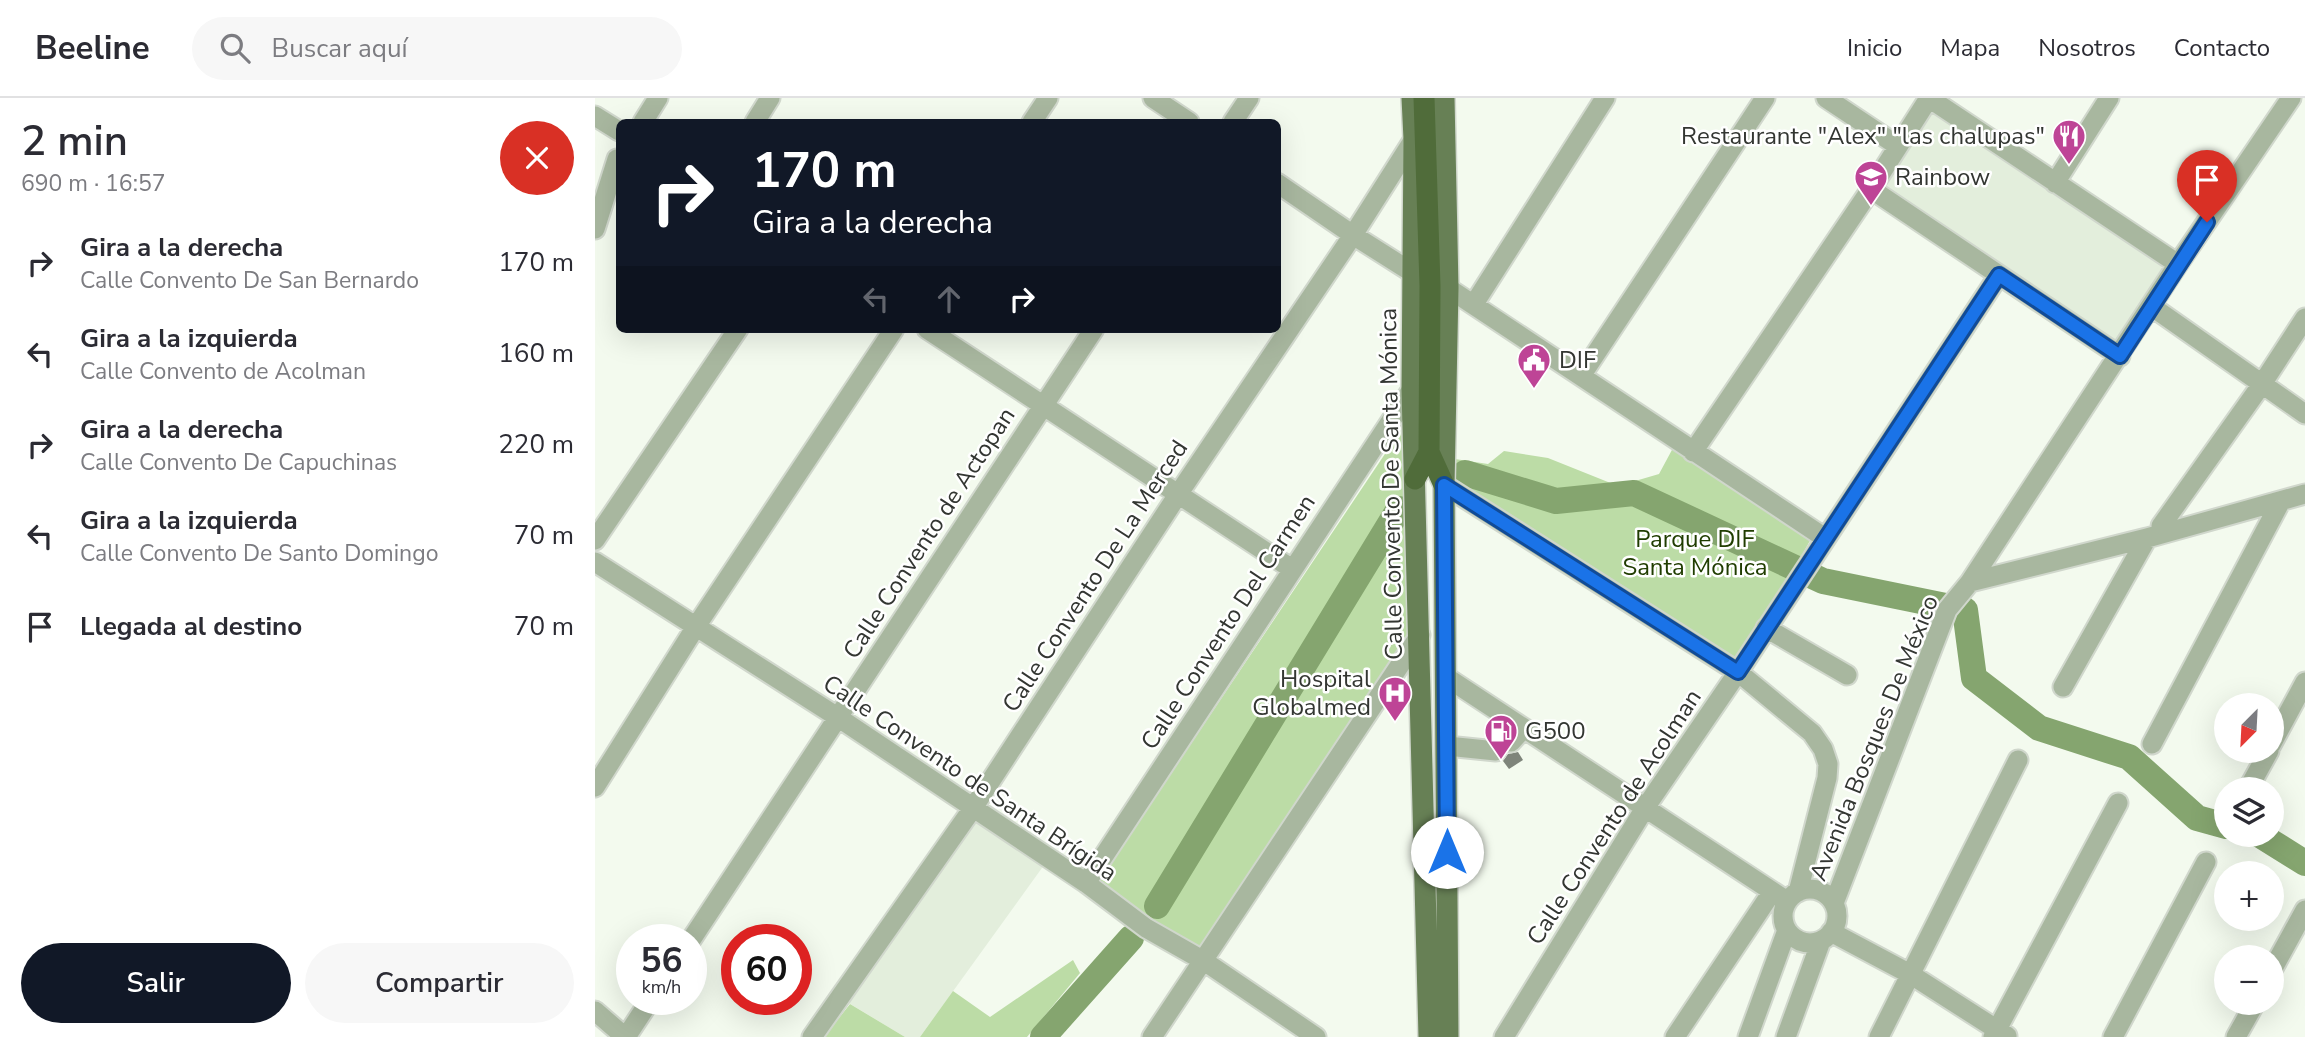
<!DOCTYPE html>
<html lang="es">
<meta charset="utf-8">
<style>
body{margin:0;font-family:"Nunito Sans",sans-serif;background:#f7f7f7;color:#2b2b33;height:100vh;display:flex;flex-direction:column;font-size:26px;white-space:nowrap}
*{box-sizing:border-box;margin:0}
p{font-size:23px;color:#7c7c81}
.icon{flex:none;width:38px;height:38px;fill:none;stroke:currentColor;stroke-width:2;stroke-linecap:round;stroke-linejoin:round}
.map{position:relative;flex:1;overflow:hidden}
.panel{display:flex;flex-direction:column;background:#fff;width:595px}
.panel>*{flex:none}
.banner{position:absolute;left:21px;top:21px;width:665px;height:214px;border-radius:10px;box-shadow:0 7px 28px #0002;background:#111827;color:#fff;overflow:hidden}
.needle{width:46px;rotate:204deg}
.fabs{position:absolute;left:1619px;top:595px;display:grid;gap:14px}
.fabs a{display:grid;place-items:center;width:70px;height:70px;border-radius:50%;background:#fff;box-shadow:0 7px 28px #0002;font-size:35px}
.speed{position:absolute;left:21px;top:826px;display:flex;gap:14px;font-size:35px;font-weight:700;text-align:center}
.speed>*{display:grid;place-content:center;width:91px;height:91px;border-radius:50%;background:#fff;box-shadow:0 7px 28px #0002;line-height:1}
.speed small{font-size:18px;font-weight:400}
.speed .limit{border:10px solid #d22;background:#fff;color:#111}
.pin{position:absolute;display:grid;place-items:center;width:60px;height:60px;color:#fff;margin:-72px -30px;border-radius:50% 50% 50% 0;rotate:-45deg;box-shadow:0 0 7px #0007}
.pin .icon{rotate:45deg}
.me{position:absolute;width:77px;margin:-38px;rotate:0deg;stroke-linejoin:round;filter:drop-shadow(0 0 5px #0008)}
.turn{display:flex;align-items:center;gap:24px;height:147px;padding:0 21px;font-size:32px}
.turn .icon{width:91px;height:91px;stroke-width:2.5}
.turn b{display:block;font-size:49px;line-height:60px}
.lanes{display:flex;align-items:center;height:66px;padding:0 21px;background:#0003;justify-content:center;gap:35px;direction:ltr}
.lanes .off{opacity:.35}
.round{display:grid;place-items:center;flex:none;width:74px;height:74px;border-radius:37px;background:#f7f7f7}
.summary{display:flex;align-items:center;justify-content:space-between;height:119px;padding:0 21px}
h1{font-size:42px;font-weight:600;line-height:52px}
.button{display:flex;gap:14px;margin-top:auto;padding:14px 21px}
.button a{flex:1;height:80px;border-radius:42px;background:#111827;color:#fff;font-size:28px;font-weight:600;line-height:80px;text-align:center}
.button a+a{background:#f7f7f7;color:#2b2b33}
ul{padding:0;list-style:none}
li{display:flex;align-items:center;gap:21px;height:91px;padding:0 21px}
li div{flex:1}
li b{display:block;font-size:26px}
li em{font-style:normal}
header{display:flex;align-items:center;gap:42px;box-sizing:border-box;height:98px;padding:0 35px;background:#fff;border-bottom:2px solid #e1e1e2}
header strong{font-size:33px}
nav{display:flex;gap:38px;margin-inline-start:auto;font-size:24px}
.search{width:490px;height:63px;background:#f7f7f7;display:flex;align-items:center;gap:18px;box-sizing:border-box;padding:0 24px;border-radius:38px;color:#7c7c81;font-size:26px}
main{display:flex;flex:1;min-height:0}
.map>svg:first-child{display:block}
.built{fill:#e3eedc}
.green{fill:#bcdca6}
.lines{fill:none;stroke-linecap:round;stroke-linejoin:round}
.river{stroke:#85a56f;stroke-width:26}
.building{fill:#7e847a}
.minor-casing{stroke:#d0d7cc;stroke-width:23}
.major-casing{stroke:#d0d7cc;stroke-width:24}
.highway-casing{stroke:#d0d7cc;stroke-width:24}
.minor{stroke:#a8b79f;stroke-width:19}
.major{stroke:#678055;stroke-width:21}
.highway{stroke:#506c3a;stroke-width:21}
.route-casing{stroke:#114b97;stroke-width:18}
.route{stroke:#1a73e8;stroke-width:12}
.labels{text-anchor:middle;stroke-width:5;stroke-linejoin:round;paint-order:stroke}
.poi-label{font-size:24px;fill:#333632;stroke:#fff;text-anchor:start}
.street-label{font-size:24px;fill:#333632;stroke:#fff}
.park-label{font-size:24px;fill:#203d01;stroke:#fff}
</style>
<header>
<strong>Beeline</strong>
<div class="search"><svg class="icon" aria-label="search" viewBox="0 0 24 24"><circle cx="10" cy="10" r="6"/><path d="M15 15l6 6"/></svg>Buscar aquí</div>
<nav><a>Inicio</a><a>Mapa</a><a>Nosotros</a><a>Contacto</a></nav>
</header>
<main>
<section class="panel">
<div class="summary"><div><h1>2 min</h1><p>690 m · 16:57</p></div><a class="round" style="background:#d93025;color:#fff"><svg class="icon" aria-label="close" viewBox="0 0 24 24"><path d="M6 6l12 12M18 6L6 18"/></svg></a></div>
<ul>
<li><svg class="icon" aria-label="right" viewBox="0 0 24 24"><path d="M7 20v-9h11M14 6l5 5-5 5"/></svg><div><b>Gira a la derecha</b><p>Calle Convento De San Bernardo</p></div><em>170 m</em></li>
<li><svg class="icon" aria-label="left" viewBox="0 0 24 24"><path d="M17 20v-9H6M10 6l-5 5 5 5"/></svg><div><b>Gira a la izquierda</b><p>Calle Convento de Acolman</p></div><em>160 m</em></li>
<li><svg class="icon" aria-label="right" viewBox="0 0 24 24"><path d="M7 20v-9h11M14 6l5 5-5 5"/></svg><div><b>Gira a la derecha</b><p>Calle Convento De Capuchinas</p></div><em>220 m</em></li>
<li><svg class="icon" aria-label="left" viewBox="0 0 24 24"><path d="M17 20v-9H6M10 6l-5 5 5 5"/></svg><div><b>Gira a la izquierda</b><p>Calle Convento De Santo Domingo</p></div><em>70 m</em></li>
<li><svg class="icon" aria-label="arrive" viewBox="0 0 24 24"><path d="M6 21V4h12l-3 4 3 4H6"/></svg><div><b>Llegada al destino</b></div><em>70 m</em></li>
</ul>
<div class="button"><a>Salir</a><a>Compartir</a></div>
</section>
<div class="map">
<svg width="1710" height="939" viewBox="0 0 1710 939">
<rect width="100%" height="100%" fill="#f3faee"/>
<path class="built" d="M1334,0L1583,166L1525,258L1276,91Z
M376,702L457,756L325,939H310L242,898Z"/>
<path class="green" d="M808,329L822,538L604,853L502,786Z
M1078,350L1217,439L1143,574L865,391L857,378L860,361L893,366L909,353L953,360L1023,388L1064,376Z
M478,862L485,875L432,939H325L358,893L395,919Z
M255,906L310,939H229Z"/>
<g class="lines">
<path class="river" d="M870,375L961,403L1039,395L1228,483L1370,512L1379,580L1444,630L1534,659L1602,720L1631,728
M1665,737L1710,765
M562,808L804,411
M448,939L536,840"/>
</g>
<path class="building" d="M923,654L928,662L914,671L908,663L913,656Z"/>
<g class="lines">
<defs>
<path id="minor" d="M558,0L594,24
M1231,0L1303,48
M1334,0L1583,166
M0,18L24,33
M48,24L63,0
M160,24L175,0
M437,24L453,0
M638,24L654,0
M682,85L758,137L818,175
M1460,85L1514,0
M1276,91L1525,258
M0,131L22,61
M853,190L1230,440
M879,206L1010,0
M1556,208L1710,316
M332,231L697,471
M986,278L1170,0
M1098,354L1276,91L1334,0
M849,387L1143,574L1217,635L1228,651L1233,666L1232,680L1203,794
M1566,428L1667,286L1710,220
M0,442L143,231
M0,464L244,620L491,785L551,830L609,863L721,939
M1375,484L1583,166L1696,0
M1171,530L1252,577
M851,579L1192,803
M1468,589L1552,440
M916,644L929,630
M1557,646L1686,403
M1676,647L1710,584
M852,648L901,653
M0,689L100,530L299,231
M1653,691L1674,653
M491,785L817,291
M1188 818a27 27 0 1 1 54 0a27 27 0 1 1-54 0Z
M1239,805L1352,512L1375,484L1552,440L1710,396
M1236,834L1315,876L1412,938
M96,842L499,231
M1676,874L1710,812
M0,913L30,939
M31,939L56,901
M217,939L378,710L584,395L758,137L819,41
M557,939L825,537
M909,939L1050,710L1143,574L1404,177
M1080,939L1177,794
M1153,939L1192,832
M1191,939L1226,843
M1284,939L1423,662
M1398,939L1523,705
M1518,939L1611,764
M1641,939L1660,905"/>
<path id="major" d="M817,0L819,41L817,291L834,939
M849,0L853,190L849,387L853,939"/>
<path id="highway" d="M829,0L835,188L834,354L849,387
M820,381L834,354"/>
</defs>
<use href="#minor" class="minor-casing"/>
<use href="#major" class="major-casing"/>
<use href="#highway" class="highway-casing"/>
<use href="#minor" class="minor"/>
<use href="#major" class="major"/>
<use href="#highway" class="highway"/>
</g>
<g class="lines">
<defs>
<path id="route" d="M852,754L849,387L1143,574L1404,177L1525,258L1612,124"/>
</defs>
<use href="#route" class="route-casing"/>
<use href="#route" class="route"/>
</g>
<defs>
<symbol id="restaurant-pin" viewBox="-11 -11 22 30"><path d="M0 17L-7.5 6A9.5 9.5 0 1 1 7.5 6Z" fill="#be4496" stroke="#fff"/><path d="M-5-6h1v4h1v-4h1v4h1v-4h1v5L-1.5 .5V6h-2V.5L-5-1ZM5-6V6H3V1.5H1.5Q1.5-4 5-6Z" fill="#fff"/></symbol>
<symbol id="school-pin" viewBox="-11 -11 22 30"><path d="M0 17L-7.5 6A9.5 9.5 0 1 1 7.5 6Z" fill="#be4496" stroke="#fff"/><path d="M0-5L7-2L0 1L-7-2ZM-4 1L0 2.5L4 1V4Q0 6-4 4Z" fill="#fff"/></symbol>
<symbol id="civic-pin" viewBox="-11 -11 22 30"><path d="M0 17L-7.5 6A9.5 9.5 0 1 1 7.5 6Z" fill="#be4496" stroke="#fff"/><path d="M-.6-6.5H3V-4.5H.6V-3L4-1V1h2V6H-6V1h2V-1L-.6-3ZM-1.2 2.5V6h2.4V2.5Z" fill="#fff"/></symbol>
<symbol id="hospital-pin" viewBox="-11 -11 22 30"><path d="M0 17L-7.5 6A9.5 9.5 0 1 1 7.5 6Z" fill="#be4496" stroke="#fff"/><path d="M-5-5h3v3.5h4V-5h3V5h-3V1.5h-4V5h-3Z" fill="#fff"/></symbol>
<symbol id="fuel-pin" viewBox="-11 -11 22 30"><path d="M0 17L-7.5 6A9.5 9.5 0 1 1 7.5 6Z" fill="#be4496" stroke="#fff"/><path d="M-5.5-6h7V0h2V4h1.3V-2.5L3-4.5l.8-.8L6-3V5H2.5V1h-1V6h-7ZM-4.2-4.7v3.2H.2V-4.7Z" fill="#fff"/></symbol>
</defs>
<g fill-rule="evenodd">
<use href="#restaurant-pin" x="1455" y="19" width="38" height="52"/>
<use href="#school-pin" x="1257" y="60" width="38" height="52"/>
<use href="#civic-pin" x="920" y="243" width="38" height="52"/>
<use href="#hospital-pin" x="781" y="576" width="38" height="52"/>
<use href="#fuel-pin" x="887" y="614" width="38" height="52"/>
</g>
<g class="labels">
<g class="poi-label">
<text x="1450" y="46" text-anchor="end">Restaurante "Alex" "las chalupas"</text>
<text x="1300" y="87">Rainbow</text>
<text x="964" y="270">DIF</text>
<text x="776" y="589" text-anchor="end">Hospital<tspan x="776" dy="28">Globalmed</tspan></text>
<text x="930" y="641">G500</text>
</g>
<g class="street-label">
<text transform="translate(796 386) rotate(-91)" y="8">Calle Convento De Santa Mónica</text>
<text transform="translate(334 435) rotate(-57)" y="8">Calle Convento de Actopan</text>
<text transform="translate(500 478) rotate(-57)" y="8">Calle Convento De La Merced</text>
<text transform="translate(633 524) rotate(-57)" y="8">Calle Convento Del Carmen</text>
<text transform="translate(1279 640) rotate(-68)" y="8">Avenida Bosques De México</text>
<text transform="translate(375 680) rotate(34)" y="8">Calle Convento de Santa Brígida</text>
<text transform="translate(1019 719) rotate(-57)" y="8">Calle Convento de Acolman</text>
</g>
<g class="park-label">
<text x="1100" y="449">Parque DIF<tspan x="1100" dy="28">Santa Mónica</tspan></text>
</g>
</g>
</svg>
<div class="fabs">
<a><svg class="needle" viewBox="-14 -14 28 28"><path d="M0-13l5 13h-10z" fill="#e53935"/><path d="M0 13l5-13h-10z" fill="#7c7c81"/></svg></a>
<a><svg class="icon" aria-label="layers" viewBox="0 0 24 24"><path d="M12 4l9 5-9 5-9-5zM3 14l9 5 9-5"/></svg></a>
<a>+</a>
<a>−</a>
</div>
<div class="speed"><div>56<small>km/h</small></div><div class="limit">60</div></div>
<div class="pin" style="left:1612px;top:124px;background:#d93025"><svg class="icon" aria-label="arrive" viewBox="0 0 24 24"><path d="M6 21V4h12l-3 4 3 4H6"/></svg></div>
<svg class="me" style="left:852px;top:754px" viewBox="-20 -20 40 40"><circle r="19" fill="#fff"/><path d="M0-13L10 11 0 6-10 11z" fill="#1a73e8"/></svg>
<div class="banner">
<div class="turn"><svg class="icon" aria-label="right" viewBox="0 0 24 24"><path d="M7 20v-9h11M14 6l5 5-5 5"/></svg><div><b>170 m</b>Gira a la derecha</div></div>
<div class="lanes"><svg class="icon off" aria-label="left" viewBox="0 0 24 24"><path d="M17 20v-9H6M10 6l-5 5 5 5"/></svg><svg class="icon off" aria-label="ahead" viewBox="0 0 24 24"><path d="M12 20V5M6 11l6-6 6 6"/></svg><svg class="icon" aria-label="right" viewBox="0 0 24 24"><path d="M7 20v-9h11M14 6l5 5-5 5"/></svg></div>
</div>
</div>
</main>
